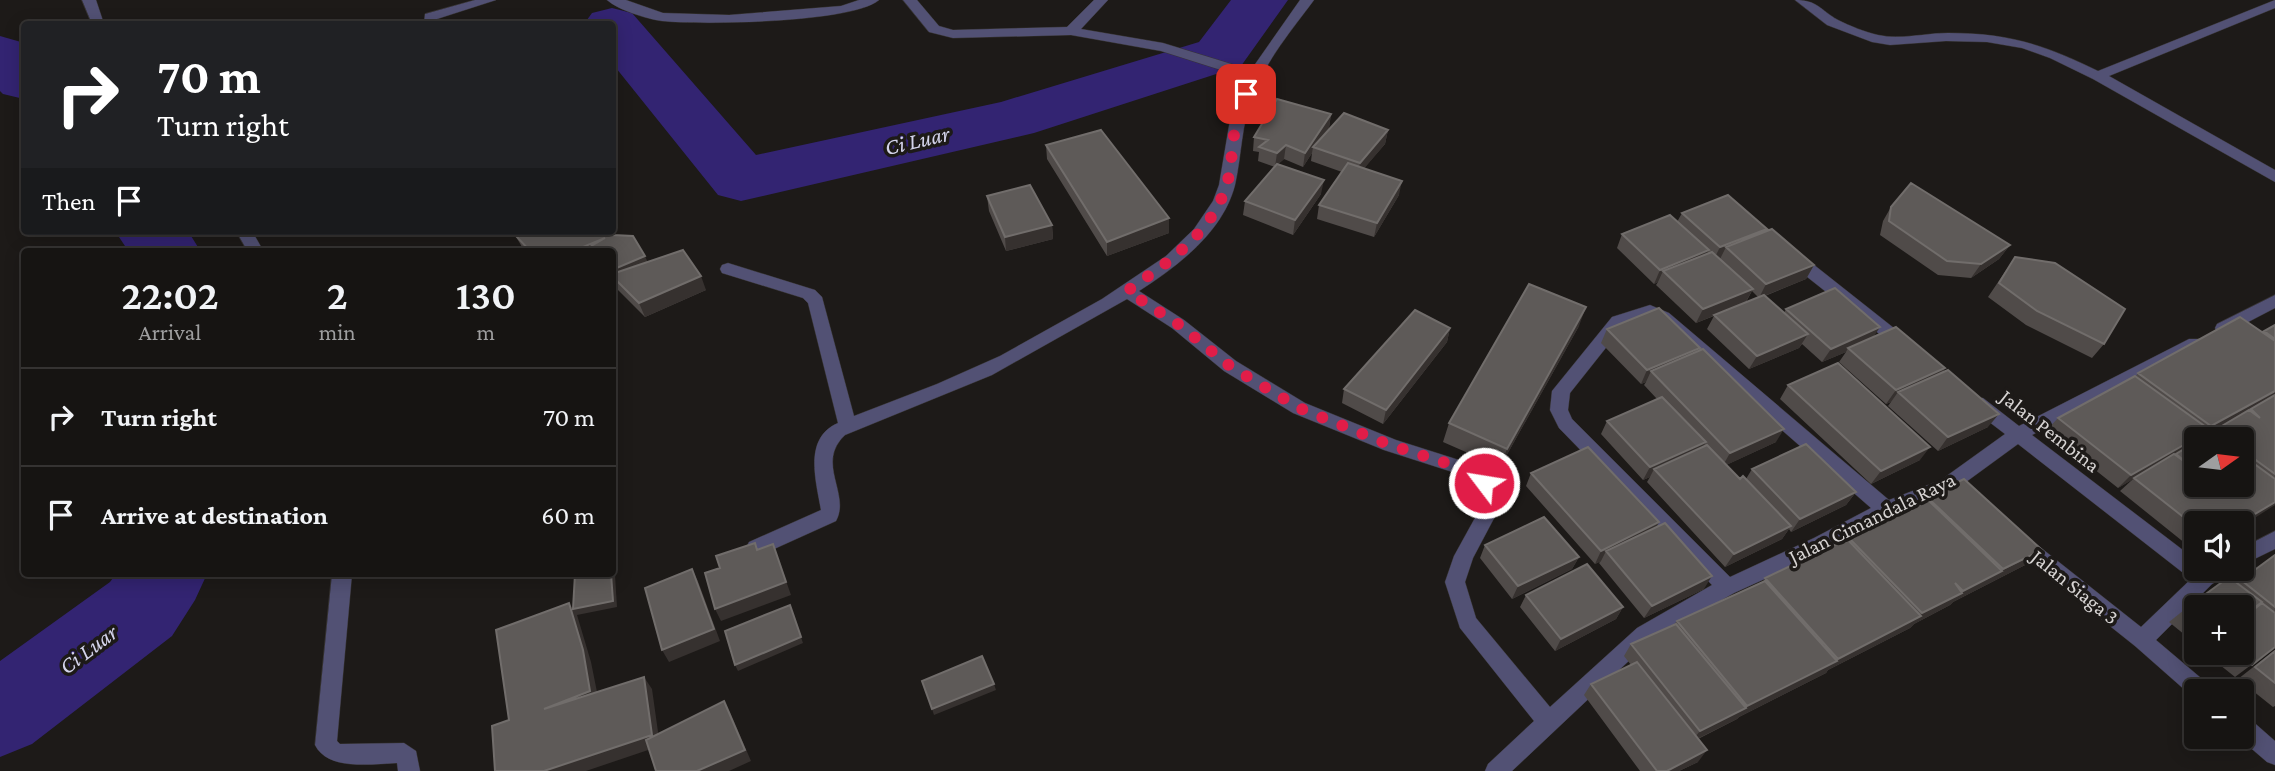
<!DOCTYPE html>
<meta charset="utf-8">
<style>
body{margin:0;font-family:"Crimson Pro",serif;background:#232120;color:#f1f3f6;height:100vh;display:flex;flex-direction:column;font-size:26px;white-space:nowrap}
*{box-sizing:border-box;margin:0}
p{font-size:23px;color:#9e9e9f}
.icon{flex:none;width:38px;height:38px;fill:none;stroke:currentColor;stroke-width:2;stroke-linecap:round;stroke-linejoin:round}
.map{position:relative;flex:1;overflow:hidden}
.details{position:absolute;left:21px;top:248px;width:595px;height:329px;display:flex;flex-direction:column;background:#161412;border-radius:7px;box-shadow:0 4px 18px #0003,0 0 0 2px #353332}
.details>*{flex:none}
.hud{position:absolute;left:21px;top:21px;width:595px;height:214px;border-radius:7px;box-shadow:0 4px 18px #0003,0 0 0 2px #353332;background:#202124;color:#fff;overflow:hidden}
.needle{width:46px;rotate:76deg}
.controls{position:absolute;left:2184px;top:427px;display:grid;gap:14px}
.controls a{display:grid;place-items:center;width:70px;height:70px;border-radius:7px;background:#161412;box-shadow:0 4px 18px #0003,0 0 0 2px #353332;font-size:35px}
.pin{position:absolute;display:grid;place-items:center;width:60px;height:60px;color:#fff;margin:-30px;border-radius:14px;box-shadow:0 4px 10px #0006}
.me{position:absolute;width:77px;margin:-38px;rotate:301deg;stroke-linejoin:round;filter:drop-shadow(0 0 5px #0008)}
.turn{display:flex;align-items:center;gap:24px;height:147px;padding:0 21px;font-size:32px}
.turn .icon{width:91px;height:91px;stroke-width:2.5}
.turn b{display:block;font-size:49px;line-height:60px}
.then{display:flex;align-items:center;height:66px;padding:0 21px;background:#0003;gap:14px;font-size:26px}
.eta{display:flex;justify-content:space-evenly;align-items:center;height:119px;text-align:center}
.eta b{font-size:42px;font-weight:600;line-height:49px}
ul{padding:0;list-style:none}
li{display:flex;align-items:center;gap:21px;height:98px;padding:0 21px;border-top:2px solid #353332}
li div{flex:1}
li b{display:block;font-size:26px}
li em{font-style:normal}
.map>svg:first-child{display:block}
.lines{fill:none;stroke-linecap:round;stroke-linejoin:round}
.river{fill:#332472;fill-rule:evenodd}
.minor-casing{stroke:#373432;stroke-width:1}
.minor{fill:#525174;fill-rule:evenodd}
.wall{fill:#504b49;fill-rule:evenodd}
.shaded-wall{fill:#36312f}
.building{fill:#5e5a58;stroke:#716d6b;stroke-width:2}
.route{stroke:#e11d48;stroke-width:12;stroke-dasharray:0 21.6}
.labels{text-anchor:middle;stroke-width:7;stroke-linejoin:round;paint-order:stroke}
.street-label{font-size:21px;fill:#d6d3d2;stroke:#1d1a18}
.water-label{font-size:23px;font-style:italic;fill:#d4d4eb;stroke:#1d1a18}
</style>
<div class="map">
<svg width="2275" height="771" viewBox="0 0 2275 771">
<rect width="100%" height="100%" fill="#1d1a18"/>
<g class="lines">
<path class="river" d="M1231,0H1288L1241,66L1034,133L741,201L718,195L612,63V24H584L592,13L612,8L632,13L756,155L1001,102L1199,42Z
M0,36L21,42L24,46V99L3,94L0,91Z
M115,231H188L201,252H129Z
M116,574H207L195,600L172,636L32,744L0,757V661L110,582Z"/>
<defs>
<path id="minor" d="M82,0H96L104,24H92Z
M475,0H496L437,19V24H424L425,14Z
M607,0H626L663,13L729,15L841,6L859,0H879C852,23 700,25 662,21C647,19 618,10 607,0Z
M903,0H917L939,26L953,30L1067,27L1094,0H1108L1081,29L1163,43L1251,70L1300,0H1314C1291,31 1267,59 1253,95C1241,125 1242,154 1235,185C1223,232 1178,266 1139,291L1184,320L1236,361L1305,403L1396,440L1481,467L1498,494L1500,507L1473,558L1465,582L1476,618L1550,707L1637,628L1712,585L1559,428L1550,410L1552,391L1612,317L1650,305L1669,313L1889,500L1941,480L2005,434L1971,408L1968,403L1971,398H1983L2019,426L2189,339H2201L2204,343L2201,347L2032,435L2196,560V569H2231L2228,575L2212,584L2156,640L2208,684L2211,691H2196V699L2194,698L2135,646L2012,548L2009,542L2012,536L2019,534L2026,536L2141,627L2191,579L2018,444L1955,490L1893,515L1828,550L1734,593L1651,640L1512,771H1485L1488,764L1534,721L1460,628L1445,582L1454,556L1481,507L1480,496L1468,477L1384,450L1293,413L1224,371L1172,328L1127,299L992,375L845,435C815,463 851,494 836,521L763,554L756,556L749,554L746,548L749,542L821,510C816,481 803,438 838,423L808,303L803,298L722,273L720,269L722,265L728,263L815,290L822,297L854,416L937,384L1000,356L1102,299L1166,256L1194,229L1213,201L1219,185L1231,114L1246,78L1161,51L1071,35L953,38L929,32ZM1649,317L1657,321L1871,508L1814,538L1730,577L1572,419L1568,410L1570,393L1624,325Z
M1795,0C1818,0 1820,10 1838,20C1850,26 1865,32 1878,35C1901,40 1925,33 1948,33C2009,33 2045,45 2098,71L2275,0V8L2109,76L2275,170V182L2093,79L2050,58L2022,48L1987,42L1946,41L1890,45L1872,42L1827,25Z
M236,231H252L264,252H248Z
M1793,251L1799,253L1909,340L1912,344L1909,348H1897L1787,261L1785,257Z
M2275,295V308L2229,332H2217L2215,328L2217,324Z
M2275,531V549L2242,565V548Z
M332,574H352L337,741L340,744L404,743L416,751L420,771H398L397,763C371,764 328,771 315,745Z
M2242,716L2250,719L2275,741V765L2267,762L2238,737H2242Z"/>
</defs>
<use href="#minor" class="minor-casing"/>
<use href="#minor" class="minor"/>
</g>
<path class="wall" d="M1331,114L1329,128L1326,132L1388,130L1385,144L1364,168L1399,195L1374,237L1317,219L1319,205L1342,172L1311,161L1312,153L1303,167L1284,159L1278,164L1321,194L1293,235L1243,215L1245,201L1275,167L1258,161L1259,152L1253,151L1254,137Z
M1046,145L1169,233L1107,256L1047,159Z
M987,196L1052,225L1053,239L1006,251L989,211Z
M1891,207L2010,245L1999,259L1971,278L1938,275L1880,235L1883,221Z
M1682,213L1767,229V231L1814,265L1806,279L1765,296L1784,313L1786,309L1874,337L1945,368L1942,373L1988,427L1938,451L1888,406L1891,402L1886,404L1839,362L1846,352L1822,362L1802,344L1799,348L1749,369L1707,329L1714,316L1696,323L1656,285L1658,282L1654,284L1617,248L1622,234L1677,222ZM1752,291L1758,297L1746,302Z
M515,235H613L647,262L706,290L645,317L617,289L615,285L612,286V252H525Z
M2015,257L2104,344L2092,358L2026,325L1988,297Z
M2275,325V505L2196,523V552L2120,491L2133,479L2118,488L2046,431L2058,418L2136,376L2138,373L2263,333ZM2241,415L2201,439H2242V485L2200,439L2204,436Z
M1579,326L1500,467L1443,442L1449,423Z
M1450,328L1447,342L1383,424L1342,403L1344,389Z
M1607,329L1698,351L1776,442L1726,465L1740,479H1746L1752,469L1856,492L1846,505L1791,532L1789,529L1782,539L1725,567L1647,482L1650,477L1643,480L1601,434L1607,421L1657,399L1644,385L1646,382L1641,384L1601,343Z
M1788,385L1920,460L1871,484L1780,399Z
M1531,473L1659,522L1657,527L1704,589L1644,618L1599,563L1601,561L1595,564L1526,486Z
M1927,497L2029,563L1953,602L1950,605L1914,624L1910,628L1828,670L1826,673L1739,717L1737,719L1698,739V762L1679,771H1640L1584,695L1591,684L1631,665L1624,656L1631,644L1674,624L1677,621L1763,582L1765,578L1924,500Z
M1485,545L1579,557L1572,569L1512,599L1480,558Z
M2275,555V647L2235,677L2205,653H2242L2250,613L2249,612L2196,607V644L2169,622L2184,610L2237,583Z
M1526,595L1623,607L1616,619L1555,651L1520,607Z
M2275,650V706L2273,707L2238,679Z"/>
<path class="shaded-wall" d="M1331,114L1329,128L1316,148L1313,147L1312,153L1303,167L1305,153Z
M1388,130L1385,144L1357,177L1360,163Z
M1286,145L1284,159L1275,167L1277,153Z
M1324,180L1321,194L1293,235L1295,220Z
M1402,181L1399,195L1374,237L1377,223Z
M1169,218V233L1107,256V242Z
M1052,225L1053,239L1006,251L1005,237Z
M1767,229L1760,243L1726,247L1720,259L1713,261L1720,247Z
M605,238L611,252H571Z
M2010,245L1999,259L1971,278L1981,264Z
M1709,250L1702,264L1663,271L1658,282L1654,284L1660,270Z
M645,256L651,270L612,276V270Z
M1814,265L1806,279L1759,298L1766,284Z
M701,276L706,290L645,317L639,303Z
M1753,289L1745,303L1696,323L1703,309Z
M1586,307L1579,326L1500,467L1507,449Z
M1880,327L1871,341L1848,348L1846,352L1822,362L1831,349Z
M1450,328L1447,342L1383,424L1386,410Z
M1808,334L1799,348L1749,369L1757,356Z
M1700,348L1693,362L1651,371L1646,382L1641,384L1647,370Z
M1945,368L1935,382L1898,392L1891,402L1886,404L1896,390Z
M2275,391V396L2204,436L2200,439H2196V443L2118,488L2131,475L2203,434L2211,426Z
M1999,414L1988,427L1938,451L1948,437Z
M1784,429L1776,442L1722,467L1730,453Z
M1706,442L1698,456L1654,469L1650,477L1643,480L1650,467Z
M1930,447L1920,460L1871,484L1881,471Z
M1856,492L1846,505L1791,532L1800,519Z
M2275,502V505L2242,526V523H2240Z
M1659,522L1652,535L1606,551L1601,561L1595,564L1601,551Z
M1791,526L1782,539L1725,567L1734,554Z
M773,544L791,595L721,621L715,609Z
M2042,550L2029,563L1953,602L1950,605L1914,624L1910,628L1828,670L1826,673L1739,717L1737,719L1691,742L1700,731L1745,709L1747,706L1836,661L1838,659L1918,618L1922,613L1960,594L1963,591Z
M612,557L614,559L617,607L577,615L591,662L599,702L554,720L569,603L573,609L611,574H612Z
M1579,557L1572,569L1512,599L1518,586Z
M692,569L698,581L720,641L669,662L662,650Z
M1712,576L1704,589L1644,618L1652,606Z
M790,605L803,643L738,671L735,665Z
M1623,607L1616,619L1555,651L1561,639Z
M644,677L652,689L660,746L586,771H544Z
M994,684L996,690L934,715L932,709Z
M724,701L730,712L751,761L729,771H697Z
M1707,750L1698,762L1679,771H1667Z"/>
<path class="building" d="M1277,99L1331,114L1305,153L1286,145L1277,153L1259,147L1268,140L1254,137Z
M1344,113L1388,130L1360,163L1313,147Z
M1101,130L1169,218L1107,242L1046,145Z
M1348,163L1402,181L1377,223L1319,205Z
M1277,164L1324,180L1295,220L1245,201Z
M1911,183L2010,245L1981,264L1947,261L1889,221L1891,207Z
M1030,185L1052,225L1005,237L987,196Z
M1728,195L1767,229L1720,247L1682,213Z
M1670,215L1709,250L1660,270L1622,234Z
M1772,229L1814,265L1766,284L1726,247Z
M526,231H611L613,235L633,236L645,256L612,270V252H581L605,238L571,252H531L515,235Z
M683,250L701,276L639,303L612,276V274Z
M1712,252L1753,289L1703,309L1663,271Z
M2015,257L2055,263L2125,309L2104,344L2037,311L1999,283Z
M1529,284L1586,307L1507,449L1449,423Z
M1835,288L1880,327L1831,349L1786,309Z
M1764,295L1808,334L1757,356L1714,315Z
M1659,308L1700,348L1647,370L1607,329Z
M1415,310L1450,328L1386,410L1344,389Z
M2240,317L2275,341V391L2211,426L2138,373Z
M2275,325V339L2264,331Z
M1896,327L1945,368L1896,390L1848,348Z
M1703,349L1784,429L1730,453L1651,371Z
M1838,363L1930,447L1881,471L1788,385Z
M1948,370L1999,414L1948,437L1898,392Z
M2135,376L2210,430L2131,475L2058,418Z
M2275,395V474L2242,450V439H2227L2215,430L2249,410L2260,418L2251,409Z
M1662,397L1706,442L1650,467L1607,421Z
M2212,433L2220,439H2201Z
M2196,442V485H2242V455L2275,479V502L2240,523H2196V527L2134,478L2174,454L2193,468L2176,454Z
M1806,444L1856,492L1800,519L1752,469Z
M1707,445L1740,479L1743,476L1791,526L1734,554L1654,469Z
M1588,447L1659,522L1601,551L1531,473Z
M1964,479L2042,550L2003,569L1927,497Z
M1927,499L2002,571L1963,591L1955,583L1962,593L1922,613L1848,537Z
M1544,517L1579,557L1518,586L1485,545Z
M1665,523L1712,576L1652,606L1606,551Z
M1847,539L1921,616L1838,659L1765,578Z
M755,543L757,550L773,544L786,582L715,609L705,573L720,568L716,556Z
M2275,555V607L2241,580Z
M1587,564L1623,607L1561,639L1526,595Z
M692,569L714,629L662,650L645,588Z
M575,574H611L613,601L573,609Z
M2229,577L2262,602L2242,617V607H2196V619L2184,610Z
M1765,581L1837,661L1747,706L1677,621Z
M569,603L583,650L590,691L544,709L644,677L652,735L544,771H495L492,726L509,720L496,630Z
M2262,603L2275,613V647L2252,665L2237,653H2242V619Z
M790,605L801,637L735,665L725,631Z
M1676,624L1746,708L1700,731L1631,644Z
M2275,651V683L2255,667Z
M982,656L994,684L932,709L922,681Z
M1637,662L1707,750L1667,771H1657L1591,684Z
M724,701L745,750L697,771H656L646,740Z"/>
<g class="lines">
<path class="route" d="M1246,94C1242,107 1236,121 1234,135C1231,151 1232,168 1227,183C1213,233 1167,263 1127,291L1178,324L1230,366L1299,408L1390,445L1474,472L1484,483"/>
</g>
<g class="labels">
<g class="street-label">
<text transform="translate(2050 431) rotate(38)" y="7">Jalan Pembina</text>
<text transform="translate(1872 518) rotate(-26)" y="7">Jalan Cimandala Raya</text>
<text transform="translate(2075 587) rotate(39)" y="7">Jalan Siaga 3</text>
</g>
<g class="water-label">
<text transform="translate(917 140) rotate(-13)" y="8">Ci Luar</text>
<text transform="translate(88 649) rotate(-37)" y="8">Ci Luar</text>
</g>
</g>
</svg>
<div class="controls">
<a><svg class="needle" viewBox="-14 -14 28 28"><path d="M0-13l5 13h-10z" fill="#e53935"/><path d="M0 13l5-13h-10z" fill="#9e9e9f"/></svg></a>
<a><svg class="icon" aria-label="sound" viewBox="0 0 24 24"><path d="M4 9h4l5-4v14l-5-4H4zM17 9q2 3 0 6"/></svg></a>
<a>+</a>
<a>−</a>
</div>
<div class="pin" style="left:1246px;top:94px;background:#d93025"><svg class="icon" aria-label="arrive" viewBox="0 0 24 24"><path d="M6 21V4h12l-3 4 3 4H6"/></svg></div>
<svg class="me" style="left:1484px;top:483px" viewBox="-20 -20 40 40"><circle r="17" fill="#e11d48" stroke="#fff" stroke-width="3"/><path d="M0-11L8 9 0 5-8 9z" fill="#fff"/></svg>
<div class="hud">
<div class="turn"><svg class="icon" aria-label="right" viewBox="0 0 24 24"><path d="M7 20v-9h11M14 6l5 5-5 5"/></svg><div><b>70 m</b>Turn right</div></div>
<div class="then">Then<svg class="icon" aria-label="arrive" viewBox="0 0 24 24"><path d="M6 21V4h12l-3 4 3 4H6"/></svg></div>
</div>
<section class="details">
<div class="eta">
<div><b>22:02</b><p>Arrival</p></div>
<div><b>2</b><p>min</p></div>
<div><b>130</b><p>m</p></div>
</div>
<ul>
<li><svg class="icon" aria-label="right" viewBox="0 0 24 24"><path d="M7 20v-9h11M14 6l5 5-5 5"/></svg><div><b>Turn right</b></div><em>70 m</em></li>
<li><svg class="icon" aria-label="arrive" viewBox="0 0 24 24"><path d="M6 21V4h12l-3 4 3 4H6"/></svg><div><b>Arrive at destination</b></div><em>60 m</em></li>
</ul>
</section>
</div>
